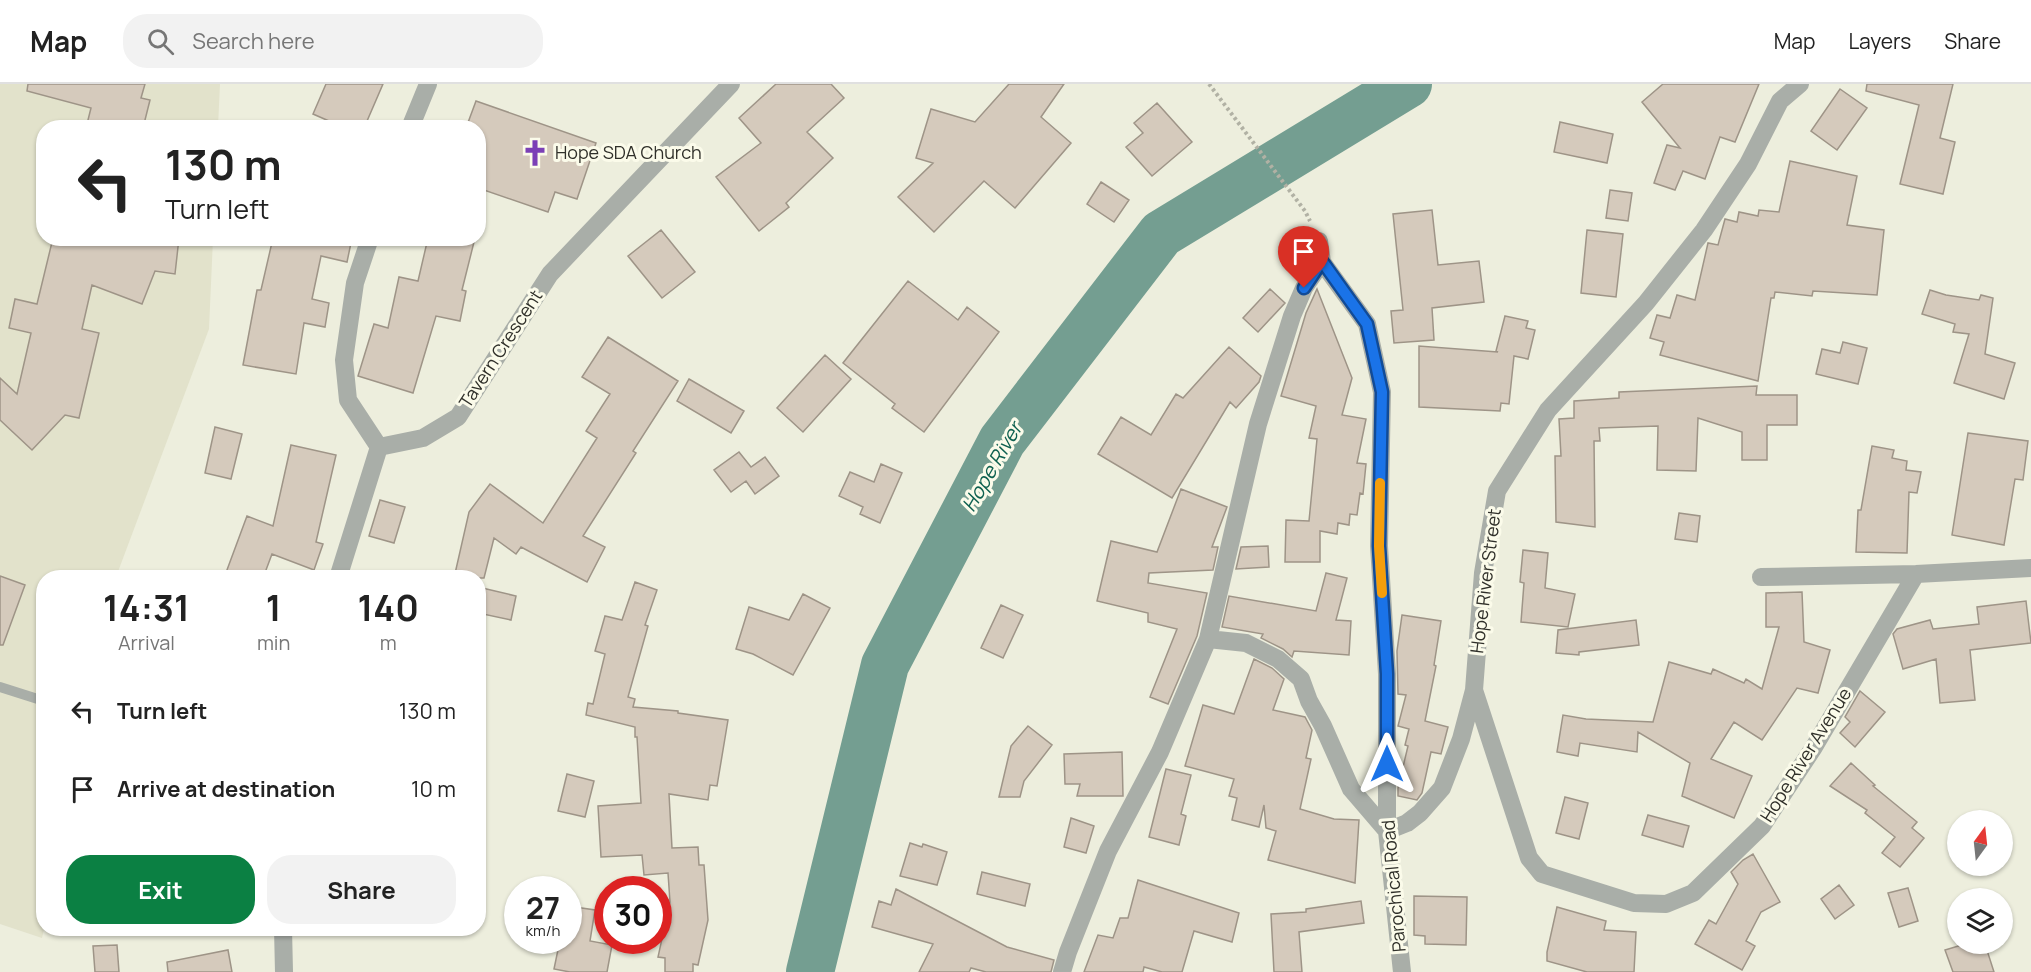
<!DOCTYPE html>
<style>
body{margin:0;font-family:Manrope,sans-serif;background:#f2f2f2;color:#222;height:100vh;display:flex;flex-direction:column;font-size:22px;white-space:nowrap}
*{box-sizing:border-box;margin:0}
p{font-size:20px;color:#767676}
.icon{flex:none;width:33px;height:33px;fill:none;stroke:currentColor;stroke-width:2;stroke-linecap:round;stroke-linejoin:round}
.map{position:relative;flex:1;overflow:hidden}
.panel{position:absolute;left:36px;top:486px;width:450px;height:366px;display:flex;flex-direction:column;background:#fff;border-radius:24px;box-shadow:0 2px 4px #0004}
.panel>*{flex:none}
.top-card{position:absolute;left:36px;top:36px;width:450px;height:126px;border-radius:24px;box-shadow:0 2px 4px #0004;background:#fff;color:#222;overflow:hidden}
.needle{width:39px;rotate:15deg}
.tools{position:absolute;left:1947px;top:726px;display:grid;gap:12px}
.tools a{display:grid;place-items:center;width:66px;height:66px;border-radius:50%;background:#fff;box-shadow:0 2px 4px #0004;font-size:30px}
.speed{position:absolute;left:504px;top:792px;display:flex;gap:12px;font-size:30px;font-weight:700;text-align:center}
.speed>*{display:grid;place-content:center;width:78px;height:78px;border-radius:50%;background:#fff;box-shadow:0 2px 4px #0004;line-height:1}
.speed small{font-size:15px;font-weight:400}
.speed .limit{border:9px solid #d22;background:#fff;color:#111}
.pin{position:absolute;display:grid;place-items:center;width:51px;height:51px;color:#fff;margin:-62px -26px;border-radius:50% 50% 50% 0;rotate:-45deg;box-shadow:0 0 6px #0007}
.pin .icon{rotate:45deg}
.me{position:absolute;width:66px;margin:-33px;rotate:0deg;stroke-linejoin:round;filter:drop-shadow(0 0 4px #0008)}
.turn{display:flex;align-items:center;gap:21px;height:126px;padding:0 30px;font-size:27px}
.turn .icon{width:78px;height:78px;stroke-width:2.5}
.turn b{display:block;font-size:42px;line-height:51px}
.eta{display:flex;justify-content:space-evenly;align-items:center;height:102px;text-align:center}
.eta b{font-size:36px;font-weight:700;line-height:42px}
.action{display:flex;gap:12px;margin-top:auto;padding:12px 30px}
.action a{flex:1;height:69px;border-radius:24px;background:#0b8043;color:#fff;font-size:24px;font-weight:700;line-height:69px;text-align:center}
.action a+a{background:#f2f2f2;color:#222}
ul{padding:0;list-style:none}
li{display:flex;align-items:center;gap:18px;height:78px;padding:0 30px}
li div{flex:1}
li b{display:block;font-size:22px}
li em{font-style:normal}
header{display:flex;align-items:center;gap:36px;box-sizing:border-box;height:84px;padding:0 30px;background:#fff;border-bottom:2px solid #e0e0e0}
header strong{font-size:28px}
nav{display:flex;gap:33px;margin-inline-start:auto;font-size:21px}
.search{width:420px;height:54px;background:#f2f2f2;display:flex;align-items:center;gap:15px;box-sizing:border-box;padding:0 21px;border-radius:24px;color:#767676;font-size:22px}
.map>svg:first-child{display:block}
.built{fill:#e2e2cb}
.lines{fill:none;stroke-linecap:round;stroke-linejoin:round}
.river{stroke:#749e91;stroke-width:48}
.building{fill:#d5cabc;stroke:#9e9487;stroke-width:1.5}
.path{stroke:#b1b1a4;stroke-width:4;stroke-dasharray:3 3;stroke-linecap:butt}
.lane{stroke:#a9aea8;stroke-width:10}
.street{stroke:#a9aea8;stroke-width:18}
.route-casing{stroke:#114b97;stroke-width:15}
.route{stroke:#1a73e8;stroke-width:10}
.slow{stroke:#f59e0b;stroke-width:10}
.labels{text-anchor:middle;stroke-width:6;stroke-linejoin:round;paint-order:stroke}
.poi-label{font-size:18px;fill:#30302a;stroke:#fbfbea;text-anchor:start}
.street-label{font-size:18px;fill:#30302a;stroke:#fbfbea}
.water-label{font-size:20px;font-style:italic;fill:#0e6150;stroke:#fbfbea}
</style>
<header>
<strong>Map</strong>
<div class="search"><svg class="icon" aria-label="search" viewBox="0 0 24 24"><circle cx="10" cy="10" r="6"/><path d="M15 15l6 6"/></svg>Search here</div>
<nav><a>Map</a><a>Layers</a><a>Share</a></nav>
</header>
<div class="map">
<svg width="2031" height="888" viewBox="0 0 2031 888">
<rect width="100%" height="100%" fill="#edeedd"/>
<path class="built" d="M0,0H220L218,43L44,44V154L213,155L209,245L116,493L44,494V845L42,854L0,840Z"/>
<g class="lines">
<path class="river" d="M810,888L885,581L1002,357L1161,150L1408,0"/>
</g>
<path class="building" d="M28,0H145L141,14L150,16L143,44H86L91,24L27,7Z
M326,0H383L364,44H345L313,30Z
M776,0H831L844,14L807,48L833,74L786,119L789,123L759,147L716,93L761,59L739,34Z
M1009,0H1064L1041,33L1071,59L1015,124L984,97L934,148L898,113L933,79L916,74L931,25L975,38Z
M1663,0H1759L1735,58L1720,53L1705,95L1683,87L1675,106L1654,99L1667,61L1680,64L1642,18Z
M1867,0H1953L1940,54L1955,58L1943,110L1900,100L1919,21L1866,7Z
M1840,5L1867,24L1837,66L1811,47Z
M476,17L596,59L577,115L555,108L548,128L478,104V44H466Z
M1157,19L1192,58L1152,92L1126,63L1143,49L1134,39Z
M1560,38L1613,50L1607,79L1554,68Z
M1790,77L1857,92L1847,141L1884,146L1877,211L1813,207L1812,212L1775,208L1774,214H1771L1758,297L1660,271L1664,258L1650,254L1657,231L1670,234L1677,211L1695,216L1708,159L1718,161L1725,135L1737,138L1739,128L1758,132L1759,126L1779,128Z
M1101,98L1129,116L1114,138L1087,120Z
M1610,106L1632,109L1628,137L1606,134Z
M1432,126L1438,181L1479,177L1484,218L1432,224L1434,256L1394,259L1391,227L1403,226L1393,130Z
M661,146L695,188L662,214L628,172Z
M1587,146L1623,150L1616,213L1581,209Z
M53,154H179L175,190L155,187L142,220L92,201L82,245L99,249L79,334L65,331L32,366L0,336V294L17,310L31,249L9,244L15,215L37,220Z
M273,154H352L347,178L321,172L312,215L329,219L325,243L304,239L296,290L243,281L257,206H261Z
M428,154H475L462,206L466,207L460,237L436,232L413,309L358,292L374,240L388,244L399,193L418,197Z
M908,197L958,236L967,223L999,248L924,348L892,324L895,320L843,279Z
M1270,205L1285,219L1258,248L1243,234Z
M1317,205L1352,294L1342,331L1366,335L1357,379L1366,380L1363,410L1360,409L1357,431L1350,430L1349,441L1338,439L1337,450L1320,447V478H1285L1286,436L1309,437L1317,355L1309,354L1316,322L1281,312L1306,229Z
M1930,206L1946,211L1979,216L1981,211L1993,214L1985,270L2015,279L2004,315L1954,299L1969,250L1953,248L1955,240L1922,230Z
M1505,232L1528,237L1526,244L1535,246L1528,275L1514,272L1509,320L1501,319L1500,327L1419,323V262L1498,268L1496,267Z
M608,253L678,297L633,367L636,369L583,452L605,463L587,498L521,463L516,470L494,454L484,494H454L469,428L490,400L543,439L597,354L586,347L610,310L582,293Z
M1843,258L1867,264L1858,300L1816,290L1822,265L1840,269Z
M1229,263L1261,292L1259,298L1236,324L1230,318L1172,414L1098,370L1121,333L1151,351L1176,310L1183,314Z
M825,271L851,295L803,348L777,324Z
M689,295L744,327L731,349L677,317Z
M1757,302L1756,311H1797V341H1767V376H1742V348L1698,334L1696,387L1657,386L1658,342L1599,344L1600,357H1594L1595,443L1556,438L1555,372H1561L1559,335L1574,334V317L1619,314V308Z
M215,343L242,350L231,395L205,389Z
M1968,349L2028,357L2023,396L2015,395L2004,461L1952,451Z
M291,361L336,371L316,458L323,460L314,486L272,470L263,494H224L247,432L273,442Z
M1872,362L1894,366L1892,374L1907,377L1906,386L1921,388L1917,409L1909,408L1907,469L1856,468L1858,426H1861Z
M739,368L751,383L765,373L779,392L755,410L746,397L731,408L714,386Z
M881,380L902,389L880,439L860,430L863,423L839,412L850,388L874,398Z
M1181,405L1227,423L1212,463H1218L1213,486L1149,489L1148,499L1207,509L1197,552L1168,620L1150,613L1177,545L1148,538V529L1097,517L1111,457L1157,468Z
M380,416L405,423L394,459L369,452Z
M1679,429L1700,432L1697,458L1675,455Z
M1268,462L1269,483L1236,485L1241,463Z
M1523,466L1548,469L1545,504L1575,510L1568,543L1521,538L1524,499L1520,498Z
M1326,489L1347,494L1336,536L1351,537L1349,571L1294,567L1292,573L1283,565L1261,554L1263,550L1222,543L1229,512L1316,527Z
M0,492L25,501L3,561H0Z
M635,498L657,506L645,541L648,542L628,613L635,615L633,623L678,627V629L728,636L717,702L710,701L708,716L669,710L672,764L698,763L699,781H704L708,836L698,881L693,880V888H665V874L658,873L670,818L668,789L644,791L642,771L601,773L598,722L641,719L637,653H635V643L586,631L588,619L593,620L605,570L595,567L605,532L622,536Z
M478,503L516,512L511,536L478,529Z
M1802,508L1804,558L1830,566L1818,609L1797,604L1762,656L1734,638L1711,675L1752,692L1734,734L1682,712L1690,679L1638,648L1637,668L1580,659L1578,672L1557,668L1563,631L1586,635L1653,638L1669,578L1711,590L1713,585L1744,599L1746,595L1762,605L1779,543H1766V509Z
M803,510L830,524L793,591L753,570L736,565L749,523L789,536Z
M2026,517L2031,559L1970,566L1975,616L1940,619L1936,575L1903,585L1893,550L1897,545L1930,536L1933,545L1979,540L1977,523Z
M1001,521L1023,531L1003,574L981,564Z
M1402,531L1441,537L1434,581L1436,582L1425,637L1448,643L1441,670L1431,668L1422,709L1417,716L1398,712V704L1408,662L1405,661L1409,645L1398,642L1406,611L1398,610L1397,567Z
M1636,536L1639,561L1579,568V571L1556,569L1558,546Z
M1254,575L1272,584L1284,595L1273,626L1305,633L1312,646L1306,674L1311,675L1300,725L1334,735L1359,736L1355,799L1268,776L1276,747L1266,744L1264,721L1259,743L1232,736L1237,714L1229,712L1234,695L1185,682L1203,621L1234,630Z
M1860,607L1885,628L1855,663L1840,649L1850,638L1845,633Z
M1028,642L1052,661L1024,697L1020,713H999L1011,662Z
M1122,668L1123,712H1077L1080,700H1065L1064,670Z
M1851,679L1875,701L1873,702L1917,738L1912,744L1924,754L1900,783L1882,769L1895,753L1865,729L1867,726L1830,702Z
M1166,685L1191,691L1181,730L1186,732L1179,761L1149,753Z
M567,690L594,697L585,733L558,727Z
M1565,713L1588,719L1579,755L1556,749Z
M1648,731L1689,742L1683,763L1642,751Z
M1071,734L1094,742L1086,769L1064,763Z
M910,759L922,763L923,760L947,768L937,801L900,792Z
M1753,770L1780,818L1761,828L1746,857L1755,862L1742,886L1695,860L1709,836L1716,840L1738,800L1731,788L1743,776Z
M982,788L1030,800L1025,822L977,810Z
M1138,796L1239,829L1232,858L1194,847L1182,888H1162L1144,883L1143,888H1084L1098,851L1113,854L1120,834H1128Z
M1839,801L1854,821L1835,835L1821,815Z
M1908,804L1918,837L1899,843L1888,809Z
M896,805L1007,863L1054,876L1051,888H986L971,884L969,888H919L933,860L872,843L879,817L891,821Z
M1414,812L1467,813L1466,861L1425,860V852L1414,851Z
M1361,817L1364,839L1299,848L1302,888H1274L1271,830L1306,828V825Z
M568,822L595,826L590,857L612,861L607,888H570L554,885L560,856H568Z
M1557,823L1606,837L1604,846L1636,848L1634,888H1587L1547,877V868Z
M1965,860H1985L1994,888H1953L1945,866Z
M117,861L119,888H95L93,862Z
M228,866L232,888H168L167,878Z"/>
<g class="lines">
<path class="path" d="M1209,0L1305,127L1310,137"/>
<path class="lane" d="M0,603L44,617"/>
<path class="street" d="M410,44L428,0
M370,154L355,199L344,276L348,316L379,363
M1319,157L1322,178L1367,240L1382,308L1379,462L1387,590V747L1402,888
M379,363L423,354L458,333L550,190L731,0
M1761,493L1916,490L2031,484
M338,494L379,363
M1208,555L1246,559L1278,575L1301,595L1309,617L1323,642L1351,705L1387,747L1407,739L1420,729L1442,704L1461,655L1474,606L1483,489L1497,407L1548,326L1646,219L1704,146L1748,80L1780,17L1800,0
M1474,606L1529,774L1542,790L1634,819L1666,820L1693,809L1762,742L1814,663L1916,490
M283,844L284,888
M1062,888L1068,868L1108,767L1160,668L1208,555L1258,340L1292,232L1304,204L1322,178"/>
</g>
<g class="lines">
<defs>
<path id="route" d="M1304,204L1322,177L1367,240L1382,308L1379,462L1387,590V680"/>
</defs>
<use href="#route" class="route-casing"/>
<use href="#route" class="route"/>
<path class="slow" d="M1380,399L1379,462L1382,509"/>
</g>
<defs>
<symbol id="church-bare" viewBox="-9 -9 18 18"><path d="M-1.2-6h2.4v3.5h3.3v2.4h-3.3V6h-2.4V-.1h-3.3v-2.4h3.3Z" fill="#7b40b6" stroke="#fbfbea" stroke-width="2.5" paint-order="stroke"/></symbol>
</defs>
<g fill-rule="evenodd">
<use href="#church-bare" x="516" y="50" width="38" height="38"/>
</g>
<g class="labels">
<g class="poi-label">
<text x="555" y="75">Hope SDA Church</text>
</g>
<g class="street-label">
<text transform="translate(501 265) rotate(-57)" y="6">Tavern Crescent</text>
<text transform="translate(1486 497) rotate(-83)" y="6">Hope River Street</text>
<text transform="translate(1806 671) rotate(-58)" y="6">Hope River Avenue</text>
<text transform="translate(1394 802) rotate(-95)" y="6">Parochical Road</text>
</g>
<g class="water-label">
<text transform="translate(992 383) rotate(-60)" y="7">Hope River</text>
</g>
</g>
</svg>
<div class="tools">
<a><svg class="needle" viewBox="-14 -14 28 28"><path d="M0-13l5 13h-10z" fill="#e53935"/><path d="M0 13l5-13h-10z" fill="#767676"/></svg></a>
<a><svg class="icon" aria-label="layers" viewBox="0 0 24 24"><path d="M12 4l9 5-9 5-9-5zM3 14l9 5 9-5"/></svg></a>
</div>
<div class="speed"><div>27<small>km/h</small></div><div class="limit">30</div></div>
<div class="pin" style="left:1304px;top:204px;background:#d93025"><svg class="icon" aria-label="arrive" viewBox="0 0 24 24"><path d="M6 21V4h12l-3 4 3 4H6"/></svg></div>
<svg class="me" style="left:1387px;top:680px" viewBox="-20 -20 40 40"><path d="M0-17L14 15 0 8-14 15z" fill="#1a73e8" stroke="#fff" stroke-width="4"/></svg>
<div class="top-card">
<div class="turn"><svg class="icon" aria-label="left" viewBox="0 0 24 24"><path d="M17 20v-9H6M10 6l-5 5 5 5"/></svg><div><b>130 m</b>Turn left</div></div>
</div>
<section class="panel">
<div class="eta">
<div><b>14:31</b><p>Arrival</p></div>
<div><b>1</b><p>min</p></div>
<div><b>140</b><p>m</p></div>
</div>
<ul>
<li><svg class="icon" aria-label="left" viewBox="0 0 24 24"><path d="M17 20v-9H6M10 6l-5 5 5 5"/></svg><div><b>Turn left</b></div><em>130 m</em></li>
<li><svg class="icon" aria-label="arrive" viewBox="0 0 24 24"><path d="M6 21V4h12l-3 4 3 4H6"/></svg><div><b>Arrive at destination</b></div><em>10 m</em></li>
</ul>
<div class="action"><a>Exit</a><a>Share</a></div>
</section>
</div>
